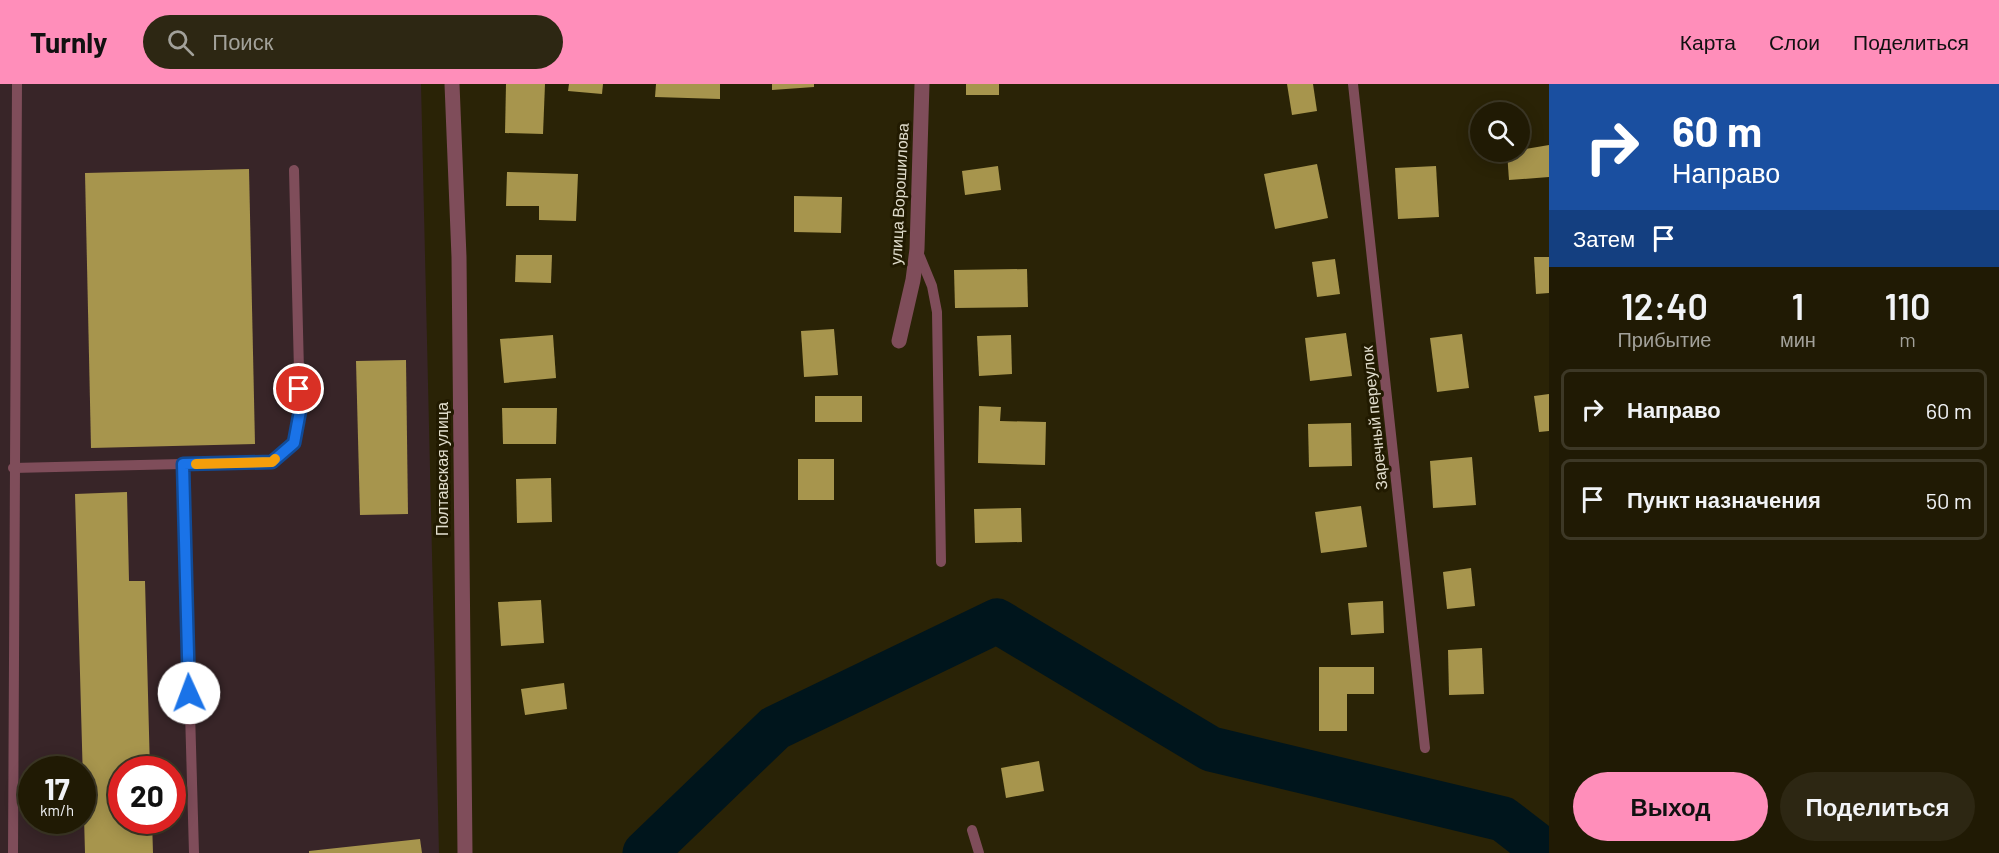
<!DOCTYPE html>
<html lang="ru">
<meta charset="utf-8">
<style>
body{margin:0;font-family:Barlow,sans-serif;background:#2d2713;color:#f1f3f6;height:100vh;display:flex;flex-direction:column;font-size:22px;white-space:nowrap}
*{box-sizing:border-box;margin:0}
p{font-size:20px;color:#a2a19a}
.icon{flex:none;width:33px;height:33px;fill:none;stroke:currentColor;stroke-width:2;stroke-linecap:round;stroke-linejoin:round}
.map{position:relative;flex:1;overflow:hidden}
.side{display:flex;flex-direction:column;background:#201a04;width:450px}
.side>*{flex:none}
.top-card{background:#1a4fa0;color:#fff;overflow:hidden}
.tools{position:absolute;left:1470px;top:18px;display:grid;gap:12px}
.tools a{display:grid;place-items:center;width:60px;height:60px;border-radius:50%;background:#201a04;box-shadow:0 3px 15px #0003,0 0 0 2px #3d3826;font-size:30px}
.speed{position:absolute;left:18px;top:672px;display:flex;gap:12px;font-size:30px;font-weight:700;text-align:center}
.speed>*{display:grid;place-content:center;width:78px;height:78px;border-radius:50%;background:#201a04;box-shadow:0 3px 15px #0003,0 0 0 2px #3d3826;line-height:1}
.speed small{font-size:15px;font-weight:400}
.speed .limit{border:9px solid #d22;background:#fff;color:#111}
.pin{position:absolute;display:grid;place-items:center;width:51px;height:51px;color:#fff;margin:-26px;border:3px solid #fff;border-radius:50%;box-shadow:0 2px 6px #0007}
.me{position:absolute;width:66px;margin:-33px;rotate:358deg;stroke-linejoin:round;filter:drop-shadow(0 0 4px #0008)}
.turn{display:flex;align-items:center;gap:21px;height:126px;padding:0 24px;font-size:27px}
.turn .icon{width:78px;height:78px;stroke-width:2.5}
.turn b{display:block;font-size:42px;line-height:51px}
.then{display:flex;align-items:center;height:57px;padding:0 24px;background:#0003;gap:12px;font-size:22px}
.eta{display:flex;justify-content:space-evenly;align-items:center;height:102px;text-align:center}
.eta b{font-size:36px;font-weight:600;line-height:42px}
.primary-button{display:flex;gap:12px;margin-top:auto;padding:12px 24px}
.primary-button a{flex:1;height:69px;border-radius:36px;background:#ff8eba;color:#111;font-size:24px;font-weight:600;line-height:69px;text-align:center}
.primary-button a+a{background:#2d2713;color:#f1f3f6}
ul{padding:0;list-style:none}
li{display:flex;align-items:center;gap:18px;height:81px;margin:0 12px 9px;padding:0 12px;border:3px solid #3d3826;border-radius:9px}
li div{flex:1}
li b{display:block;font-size:22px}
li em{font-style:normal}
header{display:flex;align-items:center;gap:36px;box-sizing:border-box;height:84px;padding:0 30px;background:#ff8eba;color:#111}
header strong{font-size:28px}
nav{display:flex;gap:33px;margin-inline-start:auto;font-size:21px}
.search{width:420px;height:54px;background:#2d2713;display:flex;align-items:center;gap:15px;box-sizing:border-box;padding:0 21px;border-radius:33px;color:#a2a19a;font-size:22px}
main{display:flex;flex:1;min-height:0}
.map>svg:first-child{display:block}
</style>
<header>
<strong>Turnly</strong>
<div class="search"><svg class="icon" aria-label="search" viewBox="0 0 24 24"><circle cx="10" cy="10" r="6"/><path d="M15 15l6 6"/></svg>Поиск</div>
<nav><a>Карта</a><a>Слои</a><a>Поделиться</a></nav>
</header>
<main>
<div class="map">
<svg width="1549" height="769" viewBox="0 0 1549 769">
<rect width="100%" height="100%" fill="#2a2306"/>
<path fill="#382528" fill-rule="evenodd" d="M0,0H421L439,769H0ZM32,686H82V736H32ZM122,686H172V736H122Z"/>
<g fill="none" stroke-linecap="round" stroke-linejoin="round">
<path stroke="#00151c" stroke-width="45" d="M645,769L775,644L997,537L1211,665L1503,735L1547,769"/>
</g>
<g fill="#a7954d">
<path d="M506,0H545L543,50L505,49Z"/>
<path d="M569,0H603L602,10L568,7Z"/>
<path d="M656,0H720V15L655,13Z"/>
<path d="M772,0H814V3L772,6Z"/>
<rect x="966" y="0" width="33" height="11"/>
<path d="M1287,0H1313L1317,27L1292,31Z"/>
<path d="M1549,61V93L1509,96L1507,68Z"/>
<path d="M1317,80L1328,134L1275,145L1264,90Z"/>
<path d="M998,82L1001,106L965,111L962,87Z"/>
<path d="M1436,82L1439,133L1398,135L1395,84Z"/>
<path d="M249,85L255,360L91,364L85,89Z"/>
<path d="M507,88L578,90L576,137L539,136V122H506Z"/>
<path d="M794,112L842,113L841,149L794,148Z"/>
<path d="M516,171H552L551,199L515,198Z"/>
<path d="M1534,173H1549V209L1536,210Z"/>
<path d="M1335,175L1340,210L1317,213L1312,178Z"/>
<path d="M1027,185L1028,223L955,224L954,186Z"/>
<path d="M834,245L838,291L804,293L801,247Z"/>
<path d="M1346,249L1352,292L1310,297L1305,254Z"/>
<path d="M1462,250L1469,304L1437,308L1430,254Z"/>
<path d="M553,251L556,294L504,299L500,255Z"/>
<path d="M1011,251L1012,290L979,292L977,252Z"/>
<path d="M406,276L408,430L360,431L356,277Z"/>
<path d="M1549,310V347L1539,348L1534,312Z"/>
<rect x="815" y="312" width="47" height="26"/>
<path d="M979,322L1001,323L1000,337L1046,338L1045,381L978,379Z"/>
<path d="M502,324H557L556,360H503Z"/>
<path d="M1351,339L1352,382L1309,383L1308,340Z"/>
<path d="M1472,373L1476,421L1433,424L1430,377Z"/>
<rect x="798" y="375" width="36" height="41"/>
<path d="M551,394L552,438L517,439L516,395Z"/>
<path d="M127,408L129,497H145L150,686H122V736H152L153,769H85L75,410Z"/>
<path d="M1361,422L1367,463L1321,469L1315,428Z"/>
<path d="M1021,424L1022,458L975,459L974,425Z"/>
<path d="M1471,484L1475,522L1447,525L1443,488Z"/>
<path d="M541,516L544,559L501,562L498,518Z"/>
<path d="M1383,517L1384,549L1351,551L1348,519Z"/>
<path d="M1482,564L1484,610L1449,611L1448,566Z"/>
<path d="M1319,583H1374V610H1347V647H1319Z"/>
<path d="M564,599L567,625L525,631L521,605Z"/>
<path d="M1039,677L1044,707L1006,714L1001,684Z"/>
<path d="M420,755L422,769H309V767Z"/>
</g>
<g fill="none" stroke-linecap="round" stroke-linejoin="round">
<g stroke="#7f4d5a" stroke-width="10">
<path d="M1353,0L1425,664"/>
<path d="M918,168L932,202L937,228L941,478"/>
<path d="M183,380L194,769"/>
<path d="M13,384L272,378L294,359L300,327L294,86"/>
<path d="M972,746L979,769"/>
<path d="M13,769L17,0"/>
</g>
<g stroke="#7f4d5a" stroke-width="15">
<path d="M452,0L459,173L465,769"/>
<path d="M899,257L913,196L917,165L922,0"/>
</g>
</g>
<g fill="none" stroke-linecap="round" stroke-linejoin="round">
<g stroke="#114b97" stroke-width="15">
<path id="route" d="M189,609L183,380L272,378L294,359L300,327L299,305"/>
</g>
<use href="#route" stroke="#1a73e8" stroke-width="10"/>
<path stroke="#f59e0b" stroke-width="10" d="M196,380L272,378L275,375"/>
</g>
<g text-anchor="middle" stroke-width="6" stroke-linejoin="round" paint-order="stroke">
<g font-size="16" fill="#e0dccb" stroke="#211a00">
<text transform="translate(899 110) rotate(-87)" y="6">улица Ворошилова</text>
<text transform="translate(1374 334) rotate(-96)" y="6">Заречный переулок</text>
<text transform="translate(442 385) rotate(-90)" y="6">Полтавская улица</text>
</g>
</g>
</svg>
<div class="tools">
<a><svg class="icon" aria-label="search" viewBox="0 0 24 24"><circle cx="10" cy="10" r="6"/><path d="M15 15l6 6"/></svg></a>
</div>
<div class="speed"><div>17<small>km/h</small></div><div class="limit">20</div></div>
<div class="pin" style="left:299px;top:305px;background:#d93025"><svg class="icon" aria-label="arrive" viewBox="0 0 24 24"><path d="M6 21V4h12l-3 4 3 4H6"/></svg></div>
<svg class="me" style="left:189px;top:609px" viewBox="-20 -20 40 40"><circle r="19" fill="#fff"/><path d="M0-13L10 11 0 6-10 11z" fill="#1a73e8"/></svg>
</div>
<section class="side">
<div class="top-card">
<div class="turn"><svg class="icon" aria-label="right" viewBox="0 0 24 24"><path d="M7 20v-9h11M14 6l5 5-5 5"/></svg><div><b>60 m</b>Направо</div></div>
<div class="then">Затем<svg class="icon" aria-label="arrive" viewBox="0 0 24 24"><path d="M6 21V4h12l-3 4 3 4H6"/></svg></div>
</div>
<div class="eta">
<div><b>12:40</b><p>Прибытие</p></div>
<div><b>1</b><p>мин</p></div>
<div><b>110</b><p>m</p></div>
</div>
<ul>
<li><svg class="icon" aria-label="right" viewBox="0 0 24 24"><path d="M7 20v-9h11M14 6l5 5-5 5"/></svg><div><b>Направо</b></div><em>60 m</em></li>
<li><svg class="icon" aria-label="arrive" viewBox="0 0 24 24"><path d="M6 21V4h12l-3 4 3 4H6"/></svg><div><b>Пункт назначения</b></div><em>50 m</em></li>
</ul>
<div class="primary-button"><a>Выход</a><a>Поделиться</a></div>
</section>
</main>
